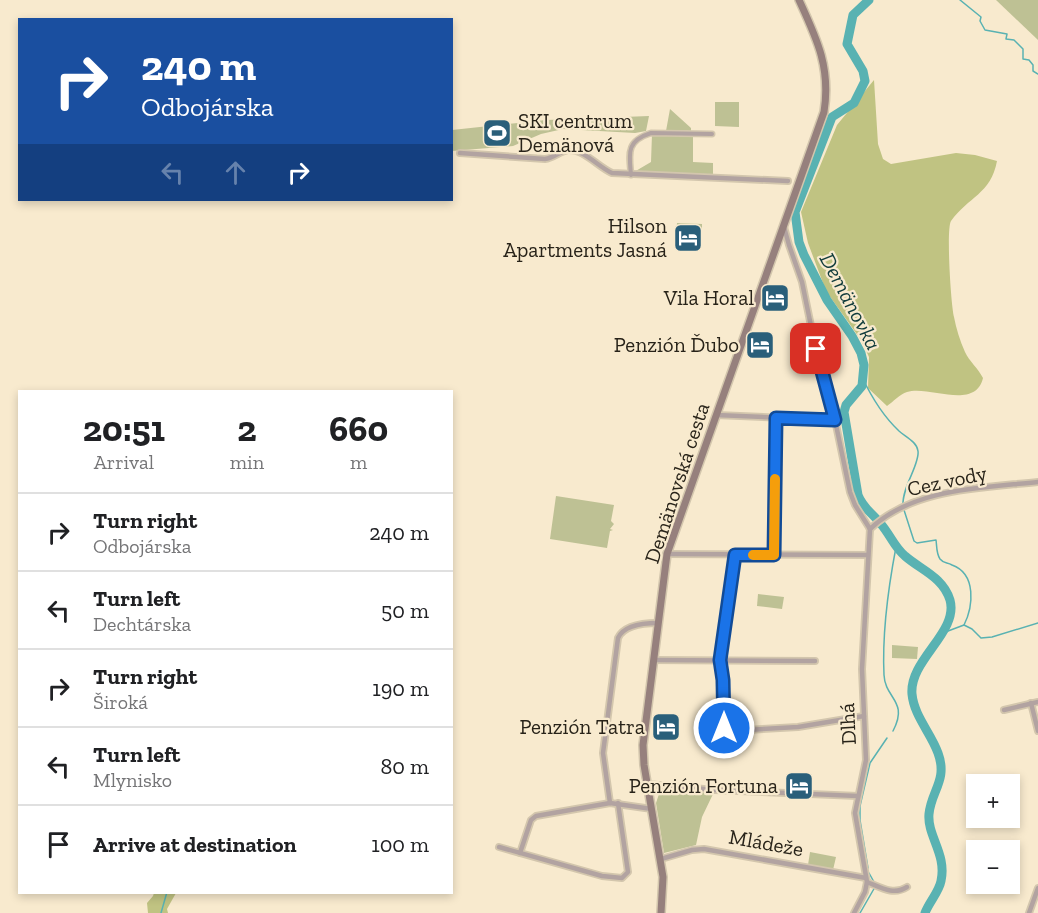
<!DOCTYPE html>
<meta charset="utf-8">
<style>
body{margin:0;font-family:"Zilla Slab",serif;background:#f6f6f6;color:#202124;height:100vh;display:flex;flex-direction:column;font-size:22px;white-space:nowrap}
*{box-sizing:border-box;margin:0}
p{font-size:20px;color:#757577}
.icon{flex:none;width:33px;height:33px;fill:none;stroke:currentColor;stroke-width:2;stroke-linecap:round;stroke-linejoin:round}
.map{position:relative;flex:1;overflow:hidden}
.side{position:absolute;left:18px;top:390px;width:435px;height:504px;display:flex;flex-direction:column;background:#fff;border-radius:0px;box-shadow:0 3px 9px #0003}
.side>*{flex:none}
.hud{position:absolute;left:18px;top:18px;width:435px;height:183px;border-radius:0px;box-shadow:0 3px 9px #0003;background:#1a4fa0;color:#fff;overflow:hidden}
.fabs{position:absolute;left:966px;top:774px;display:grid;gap:12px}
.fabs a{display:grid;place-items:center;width:54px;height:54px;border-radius:0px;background:#fff;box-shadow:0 3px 9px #0003;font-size:30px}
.pin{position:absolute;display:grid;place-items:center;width:51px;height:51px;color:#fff;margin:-26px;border-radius:12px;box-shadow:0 3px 9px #0006}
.me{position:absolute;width:66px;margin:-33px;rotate:0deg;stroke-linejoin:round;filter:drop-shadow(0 0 4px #0008)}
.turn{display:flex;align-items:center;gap:21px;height:126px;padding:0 24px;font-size:27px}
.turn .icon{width:78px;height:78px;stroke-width:2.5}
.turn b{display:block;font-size:42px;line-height:51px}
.lanes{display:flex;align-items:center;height:57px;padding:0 24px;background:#0003;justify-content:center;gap:30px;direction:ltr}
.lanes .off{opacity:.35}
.eta{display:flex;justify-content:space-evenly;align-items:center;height:102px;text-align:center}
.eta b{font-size:36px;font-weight:800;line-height:42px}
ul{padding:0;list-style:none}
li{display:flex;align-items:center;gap:18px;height:78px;padding:0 24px;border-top:2px solid #e0e0e0}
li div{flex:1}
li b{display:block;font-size:22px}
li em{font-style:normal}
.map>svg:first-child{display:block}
</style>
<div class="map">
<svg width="1038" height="913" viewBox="0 0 1038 913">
<rect width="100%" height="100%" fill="#f8eace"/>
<g fill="#bec194">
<path d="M996,0H1038V40Z"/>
<path d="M715,102H739V127L715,126Z"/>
<path d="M670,109L691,128V131L676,130V132L666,131Z"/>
<path d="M649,116L646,131L635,133L563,129L541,134L513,146L452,151V130L546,120Z"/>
<path d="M652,134L693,137V162L713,163V175L634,172L651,162Z"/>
<path d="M677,223L702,224V245L679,244L676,239Z"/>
<path d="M556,496L614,505L611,521L614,524L610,529L613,530L610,531L607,548L550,539Z"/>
<path d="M758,594L784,597L782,609L757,606Z"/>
<path d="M892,645L918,647L917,659L892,658Z"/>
<path d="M661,788L713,794L702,817L696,845L664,853L656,803Z"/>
<path d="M810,852L836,857L833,870L808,865Z"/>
</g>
<g fill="#c0c382">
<path d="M874,80L878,144L883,159L891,164L956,153L975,155L997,161C991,194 968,197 951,221C946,229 951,305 954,317C956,328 960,341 965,352C969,361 978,368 983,378C975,411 929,385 907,392C900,394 893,402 887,406L868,388L869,357L861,340L826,291L808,243L801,212L837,125Z"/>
<path d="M154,893H176L167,909L168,913H148L147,903L153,896Z"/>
</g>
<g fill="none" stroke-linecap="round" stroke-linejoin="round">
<g stroke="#59b2b2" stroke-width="1.5">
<path d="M960,0L981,17L980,21L985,30L1007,34L1006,39L1014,40L1023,49V59L1029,60L1033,65V71L1038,74"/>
<path d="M862,377C871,396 883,416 899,431C906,437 917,442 918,451C920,464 902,487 903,505"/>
<path d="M904,510L914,541L917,543L936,540C937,546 936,553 940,559C944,564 947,562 952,565C977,574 973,607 964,625"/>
<path d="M940,634L964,625L972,629L981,638L992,637L1038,623"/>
<path d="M893,731C909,701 885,699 884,675C882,633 888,589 896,547"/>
<path d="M868,868L860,820V806L870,763L887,738"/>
<path d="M869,873L874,882"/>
<path d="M161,913L167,892"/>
<path d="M860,913L875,887"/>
</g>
<path stroke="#59b2b2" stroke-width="9" d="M869,0L853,15L847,44L863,71L865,81L854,103L832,117L795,212L799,242L804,255L827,300L852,336L861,353L864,365L862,386L846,405L844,412L858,495C863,508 872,513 880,523C890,534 894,547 905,556C921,570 943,577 950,600C959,632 909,660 912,694C914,716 931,733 938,753C948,780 931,791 929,814C927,836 947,854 941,881C939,892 929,902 925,913"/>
<g stroke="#d3c6ad" stroke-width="7">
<path id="pedestrian" d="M631,175C629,153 626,141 651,133L712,134"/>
</g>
<g stroke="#d3c6ad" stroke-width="8">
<g id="minor">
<path d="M460,153L545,159C554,158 560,151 568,150C584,149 598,167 612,173L788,181"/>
<path d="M784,227L789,245L802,282L819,365L835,420L850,492L855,505L870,529"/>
<path d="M716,415L835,420"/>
<path d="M870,529C913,488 982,488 1038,482"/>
<path d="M667,554L868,555"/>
<path d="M735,555L720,660L723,680L724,728L730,731L798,727L864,716"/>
<path d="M774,555L775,418"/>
<path d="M653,660L815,661"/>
<path d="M1031,703L1038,731"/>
<path d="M1004,710L1038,702"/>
<path d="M647,784L715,790L858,796"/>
<path d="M610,803L603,753L618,638C624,625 645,623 658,623"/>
<path d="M499,847L602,876L622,878L628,872L618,803"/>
<path d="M520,853L531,820L536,816L610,803L652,809"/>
<path d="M661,859L692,850L704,849L866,878"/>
<path d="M867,882C880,887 893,896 907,887"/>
<path d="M854,913L865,892L867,882L855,813L866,760L862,669L870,529"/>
<path d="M1029,913L1038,888"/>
</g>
</g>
<g stroke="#d3c6ad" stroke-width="10">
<path id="secondary" d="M661,913L663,877L644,765L643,745L667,554L824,112C831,68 817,39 799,0"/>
</g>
<use href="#pedestrian" stroke="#b2a3a1" stroke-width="4"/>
<use href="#minor" stroke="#b2a3a1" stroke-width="4.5"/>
<use href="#secondary" stroke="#96807d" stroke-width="7"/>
</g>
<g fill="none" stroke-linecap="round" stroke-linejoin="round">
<g stroke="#114b97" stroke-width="15">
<path id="route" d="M724,728L723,680L720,660L735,555H774L776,418L835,420L816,349"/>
</g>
<use href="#route" stroke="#1a73e8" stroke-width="10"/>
<path stroke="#f59e0b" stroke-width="10" d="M753,555H774L775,479"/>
</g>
<defs>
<g id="stadium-square" transform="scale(1.5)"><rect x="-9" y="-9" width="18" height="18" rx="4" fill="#2a5f7a" stroke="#f8eace"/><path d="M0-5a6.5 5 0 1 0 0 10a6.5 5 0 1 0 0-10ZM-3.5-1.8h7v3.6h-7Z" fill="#fff"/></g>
<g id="hotel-square" transform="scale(1.5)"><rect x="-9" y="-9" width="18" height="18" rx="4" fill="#2a5f7a" stroke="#f8eace"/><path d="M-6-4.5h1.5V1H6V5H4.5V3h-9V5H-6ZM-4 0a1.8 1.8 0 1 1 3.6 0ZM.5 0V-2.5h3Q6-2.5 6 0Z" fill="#fff"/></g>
</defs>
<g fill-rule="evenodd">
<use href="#stadium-square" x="497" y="133"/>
<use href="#hotel-square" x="688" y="238"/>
<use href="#hotel-square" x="775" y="298"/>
<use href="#hotel-square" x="760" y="345"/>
<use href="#hotel-square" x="666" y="727"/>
<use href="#hotel-square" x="799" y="786"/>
</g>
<g text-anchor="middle" stroke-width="4.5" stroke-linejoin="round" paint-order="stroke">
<g font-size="21" fill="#282319" stroke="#f8eace" text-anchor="end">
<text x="518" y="128" text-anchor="start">SKI centrum<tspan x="518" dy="24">Demänová</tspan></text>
<text x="667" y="233">Hilson<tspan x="667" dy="24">Apartments Jasná</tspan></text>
<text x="754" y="305">Vila Horal</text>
<text x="739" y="352">Penzión Ďubo</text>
<text x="645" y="734">Penzión Tatra</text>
<text x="778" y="793">Penzión Fortuna</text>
</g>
<g font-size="21" fill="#282319" stroke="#f8eace">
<text transform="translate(947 481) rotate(-12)" y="7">Cez vody</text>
<text transform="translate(677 483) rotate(-72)" y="7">Demänovská cesta</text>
<text transform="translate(848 724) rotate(-93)" y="7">Dlhá</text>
<text transform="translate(766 843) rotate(10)" y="7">Mládeže</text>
</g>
<g font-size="22" font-style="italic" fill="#113c3c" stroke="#f8eace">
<text transform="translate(851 301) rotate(62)" y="8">Demänovka</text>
</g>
</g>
</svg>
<div class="fabs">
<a>+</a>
<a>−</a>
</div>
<div class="pin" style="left:816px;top:349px;background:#d93025"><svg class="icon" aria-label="arrive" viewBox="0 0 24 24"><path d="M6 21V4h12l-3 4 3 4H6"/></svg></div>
<svg class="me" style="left:724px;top:728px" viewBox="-20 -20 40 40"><circle r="17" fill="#1a73e8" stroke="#fff" stroke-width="3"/><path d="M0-11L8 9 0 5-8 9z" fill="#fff"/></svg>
<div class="hud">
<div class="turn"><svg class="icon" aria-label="right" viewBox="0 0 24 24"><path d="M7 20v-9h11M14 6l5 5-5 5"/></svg><div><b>240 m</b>Odbojárska</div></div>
<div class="lanes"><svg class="icon off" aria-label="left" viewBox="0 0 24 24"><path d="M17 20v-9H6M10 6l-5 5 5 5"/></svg><svg class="icon off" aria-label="ahead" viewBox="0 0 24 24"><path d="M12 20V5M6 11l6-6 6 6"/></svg><svg class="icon" aria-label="right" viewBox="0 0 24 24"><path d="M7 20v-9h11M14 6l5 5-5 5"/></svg></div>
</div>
<section class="side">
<div class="eta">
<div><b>20:51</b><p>Arrival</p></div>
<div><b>2</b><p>min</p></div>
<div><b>660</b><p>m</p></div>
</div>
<ul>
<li><svg class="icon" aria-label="right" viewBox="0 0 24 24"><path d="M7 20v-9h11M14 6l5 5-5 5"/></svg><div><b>Turn right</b><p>Odbojárska</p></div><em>240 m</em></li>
<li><svg class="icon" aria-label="left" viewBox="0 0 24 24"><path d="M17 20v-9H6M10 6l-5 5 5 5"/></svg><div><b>Turn left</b><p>Dechtárska</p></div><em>50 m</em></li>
<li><svg class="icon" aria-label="right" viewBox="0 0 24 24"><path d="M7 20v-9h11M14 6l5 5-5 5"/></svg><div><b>Turn right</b><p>Široká</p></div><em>190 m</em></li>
<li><svg class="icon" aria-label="left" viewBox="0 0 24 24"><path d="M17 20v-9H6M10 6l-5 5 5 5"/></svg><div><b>Turn left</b><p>Mlynisko</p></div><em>80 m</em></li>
<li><svg class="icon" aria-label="arrive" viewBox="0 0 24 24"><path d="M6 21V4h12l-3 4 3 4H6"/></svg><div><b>Arrive at destination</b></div><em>100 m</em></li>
</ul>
</section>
</div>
